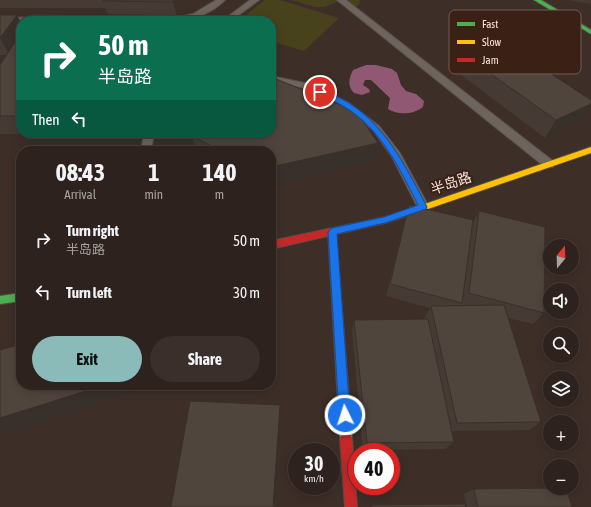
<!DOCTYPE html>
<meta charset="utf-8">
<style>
body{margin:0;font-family:"Asap Condensed","Noto Sans SC",sans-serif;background:#3a2f2b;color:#f1f3f6;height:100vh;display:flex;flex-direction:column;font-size:15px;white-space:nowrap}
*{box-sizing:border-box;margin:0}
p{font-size:13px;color:#a7a4a4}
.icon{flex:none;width:22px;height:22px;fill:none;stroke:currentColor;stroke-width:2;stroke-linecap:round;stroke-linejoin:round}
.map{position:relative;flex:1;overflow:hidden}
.drawer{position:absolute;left:16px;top:146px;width:260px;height:244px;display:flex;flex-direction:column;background:#2e221e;border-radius:16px;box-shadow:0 2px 10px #0003,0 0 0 1px #493f3c}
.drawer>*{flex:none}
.banner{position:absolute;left:16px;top:16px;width:260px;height:122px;border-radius:16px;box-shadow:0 2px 10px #0003,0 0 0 1px #493f3c;background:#0b6e4f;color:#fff;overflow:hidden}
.needle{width:26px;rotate:19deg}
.tools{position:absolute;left:543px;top:239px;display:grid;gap:8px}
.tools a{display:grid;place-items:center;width:36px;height:36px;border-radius:50%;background:#2e221e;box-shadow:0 2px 10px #0003,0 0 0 1px #493f3c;font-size:20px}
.speed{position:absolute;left:288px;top:443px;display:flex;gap:8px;font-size:20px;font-weight:700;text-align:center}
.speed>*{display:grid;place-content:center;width:52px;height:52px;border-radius:50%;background:#2e221e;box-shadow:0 2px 10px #0003,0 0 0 1px #493f3c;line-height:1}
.speed small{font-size:10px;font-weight:400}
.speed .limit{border:6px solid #d22;background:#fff;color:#111}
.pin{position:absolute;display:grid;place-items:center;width:34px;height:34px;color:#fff;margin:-17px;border:2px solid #fff;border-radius:50%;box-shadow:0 1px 4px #0007}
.me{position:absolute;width:44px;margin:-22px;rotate:356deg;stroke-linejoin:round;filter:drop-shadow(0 0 3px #0008)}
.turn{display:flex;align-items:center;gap:14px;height:84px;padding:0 16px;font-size:18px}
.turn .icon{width:52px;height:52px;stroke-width:2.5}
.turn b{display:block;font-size:28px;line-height:34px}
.then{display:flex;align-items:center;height:38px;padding:0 16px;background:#0003;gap:8px;font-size:15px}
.eta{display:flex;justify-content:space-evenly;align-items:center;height:68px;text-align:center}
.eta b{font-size:24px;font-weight:700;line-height:28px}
.action{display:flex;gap:8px;margin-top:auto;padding:8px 16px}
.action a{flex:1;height:46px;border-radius:24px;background:#8bbbb9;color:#111;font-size:16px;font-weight:700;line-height:46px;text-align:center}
.action a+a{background:#3a2f2b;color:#f1f3f6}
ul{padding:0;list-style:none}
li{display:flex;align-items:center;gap:12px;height:52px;padding:0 16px}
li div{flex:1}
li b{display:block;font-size:15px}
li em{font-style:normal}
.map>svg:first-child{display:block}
</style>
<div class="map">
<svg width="591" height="507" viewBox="0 0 591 507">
<rect width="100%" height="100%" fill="#3d2e28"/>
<g fill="#48421c">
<path d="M265,0H280L339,18L304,51L271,41V21H238Z"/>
<path d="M291,0H360L359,4L355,8L348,9L338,2L324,7H315Z"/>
</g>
<path fill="#915873" d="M366,65H376L392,69L397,73L401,85L406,91L416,94L424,101L423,107C414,114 399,116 388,109L390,98L371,80H365L363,85L369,89L370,92L362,95L354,93C347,86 349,78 353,70Z"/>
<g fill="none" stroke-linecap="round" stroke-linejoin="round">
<g stroke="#594c46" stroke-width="2">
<g id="lane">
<path d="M216,0H225C209,16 188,21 167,21L168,19L193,14Z"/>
<path d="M250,0H259L231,21H222Z"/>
<path d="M337,0H346L553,161L554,164L553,167H545Z"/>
<path d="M0,17L45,18L49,20L0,21Z"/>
<path d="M271,76L310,84L349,103L379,126L400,153L429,207L427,210L423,211L419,210L392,157L373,130L343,107L304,88L271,82Z"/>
<path d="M144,133H154L151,151H141Z"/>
</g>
</g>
<g stroke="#594c46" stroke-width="2">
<g id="fast">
<path d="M534,0H541L591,30V34Z"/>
<path d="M332,229L336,232L352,438L350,442L346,444L342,442L340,438L328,232Z"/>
<path d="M21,293V301L0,304V296Z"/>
</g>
</g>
<g stroke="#594c46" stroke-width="2">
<path id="slow" d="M591,147V153L422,211H416L415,209L416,207Z"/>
</g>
<g stroke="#594c46" stroke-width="2">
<g id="jam">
<path d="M419,206L422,207L423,209L422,211L385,223L271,249V241L385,217Z"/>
<path d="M346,432L350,434L352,438L357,507H345L340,438L342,434Z"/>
</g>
</g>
<use href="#lane" fill="#6e645e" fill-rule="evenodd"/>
<use href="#fast" fill="#4caf50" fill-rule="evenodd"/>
<use href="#slow" fill="#ffc107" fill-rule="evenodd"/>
<use href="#jam" fill="#c62828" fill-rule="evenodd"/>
</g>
<g fill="#453b34">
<path d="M0,0H181L177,16H147L148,21H29L108,15L105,8H0Z"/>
<path d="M568,0H591V4Z"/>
<path d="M0,15H17L21,23V133H35V134H0V65L6,55H0Z"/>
<path d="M559,42L524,56L583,120L545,138L452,68L457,50Z"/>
<path d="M192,136L374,161L271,185V151H196Z"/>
<path d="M409,205L472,225L479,211L544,313L533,324L508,318L541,422L529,430L451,431L454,442L445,449L363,450L352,331L354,320L426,319L425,317L430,308L386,296L405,219Z"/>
<path d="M474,489L572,507H467L464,494Z"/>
</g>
<g fill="#38302b">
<path d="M174,0H181L177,16L173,2Z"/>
<path d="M17,15L21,23V39L10,56L0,38Z"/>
<path d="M146,15L148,21H144Z"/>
<path d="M568,25L559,42L502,65L510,47Z"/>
<path d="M591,104V108L583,120L545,138L556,120Z"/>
<path d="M378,143L374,161L271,185V167Z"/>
<path d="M0,170L3,175L0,181Z"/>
<path d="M105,385H151L0,434V418Z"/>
<path d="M280,405L281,415L275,507H273Z"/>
</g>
<g fill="#50453d" stroke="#38302b">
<path d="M104,0H174L173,2L103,1Z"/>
<path d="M33,14L146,15L144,21H29Z"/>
<path d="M0,15H17L0,38Z"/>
<path d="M552,15L568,25L510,47L591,100V104L556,120L457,50Z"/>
<path d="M21,33V116H0V65Z"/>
<path d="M271,77L356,111L378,143L271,167V151H222L192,136L193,133H271Z"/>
<path d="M409,205L473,220L462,303L390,284Z"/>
<path d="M479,211L545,227L544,313L469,293Z"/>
<path d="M504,305L541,422L457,423L431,306Z"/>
<path d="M428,319L454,442L367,443L354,320Z"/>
<path d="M21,344V385H105L0,418V350Z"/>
<path d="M190,401L280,405L273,507H171Z"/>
<path d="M566,488L572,507H478L474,489Z"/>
<path d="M465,504L466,507H372V505Z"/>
</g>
<path fill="#1a73e8" stroke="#114b97" d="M320,90C377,107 402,159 427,207L426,209L385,223L337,234L350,415L349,419L345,421L341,419L339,415L328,232L332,228L384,217L418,205C399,168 381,128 343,106C335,101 326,98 318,94V91Z"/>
<g text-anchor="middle" stroke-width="4" stroke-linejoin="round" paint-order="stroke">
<g font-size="14" fill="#f7e4dc" stroke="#3b2115">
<text transform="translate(451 183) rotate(-19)" y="5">半岛路</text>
</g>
</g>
<rect x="449" y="10" width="132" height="64" rx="6" fill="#3b2115" stroke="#735c51" stroke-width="1"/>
<rect x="457" y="22" width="18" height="4" fill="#4caf50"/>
<rect x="457" y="40" width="18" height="4" fill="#ffc107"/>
<rect x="457" y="58" width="18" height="4" fill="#c62828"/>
<g font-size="11" fill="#f7e4dc">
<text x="482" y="28">Fast</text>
<text x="482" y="46">Slow</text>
<text x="482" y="64">Jam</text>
</g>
</svg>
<div class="tools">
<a><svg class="needle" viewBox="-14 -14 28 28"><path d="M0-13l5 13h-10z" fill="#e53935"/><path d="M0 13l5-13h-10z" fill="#a7a4a4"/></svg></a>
<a><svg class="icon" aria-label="sound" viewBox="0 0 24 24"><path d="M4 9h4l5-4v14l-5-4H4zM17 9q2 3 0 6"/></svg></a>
<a><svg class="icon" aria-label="search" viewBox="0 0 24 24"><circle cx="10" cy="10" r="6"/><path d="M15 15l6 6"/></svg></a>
<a><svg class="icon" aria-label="layers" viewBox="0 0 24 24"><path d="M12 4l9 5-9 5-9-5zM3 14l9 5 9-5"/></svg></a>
<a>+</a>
<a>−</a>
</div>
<div class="speed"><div>30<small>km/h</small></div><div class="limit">40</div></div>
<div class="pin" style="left:320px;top:92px;background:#d93025"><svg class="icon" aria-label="arrive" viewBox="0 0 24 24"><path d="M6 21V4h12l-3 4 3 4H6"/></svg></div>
<svg class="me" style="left:345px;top:415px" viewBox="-20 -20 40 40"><circle r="17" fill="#1a73e8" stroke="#fff" stroke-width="3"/><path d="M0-11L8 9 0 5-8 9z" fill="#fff"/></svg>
<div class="banner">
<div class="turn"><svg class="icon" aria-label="right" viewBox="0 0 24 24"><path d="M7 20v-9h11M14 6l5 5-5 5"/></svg><div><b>50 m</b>半岛路</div></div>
<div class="then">Then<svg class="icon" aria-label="left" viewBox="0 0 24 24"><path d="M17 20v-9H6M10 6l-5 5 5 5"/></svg></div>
</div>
<section class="drawer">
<div class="eta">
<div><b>08:43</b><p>Arrival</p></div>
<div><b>1</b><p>min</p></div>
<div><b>140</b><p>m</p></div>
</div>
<ul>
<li><svg class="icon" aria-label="right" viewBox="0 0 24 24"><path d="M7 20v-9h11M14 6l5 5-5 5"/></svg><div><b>Turn right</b><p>半岛路</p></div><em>50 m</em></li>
<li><svg class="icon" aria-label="left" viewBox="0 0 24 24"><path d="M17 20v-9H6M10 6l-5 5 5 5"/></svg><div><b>Turn left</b></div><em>30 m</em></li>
</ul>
<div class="action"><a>Exit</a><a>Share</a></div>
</section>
</div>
